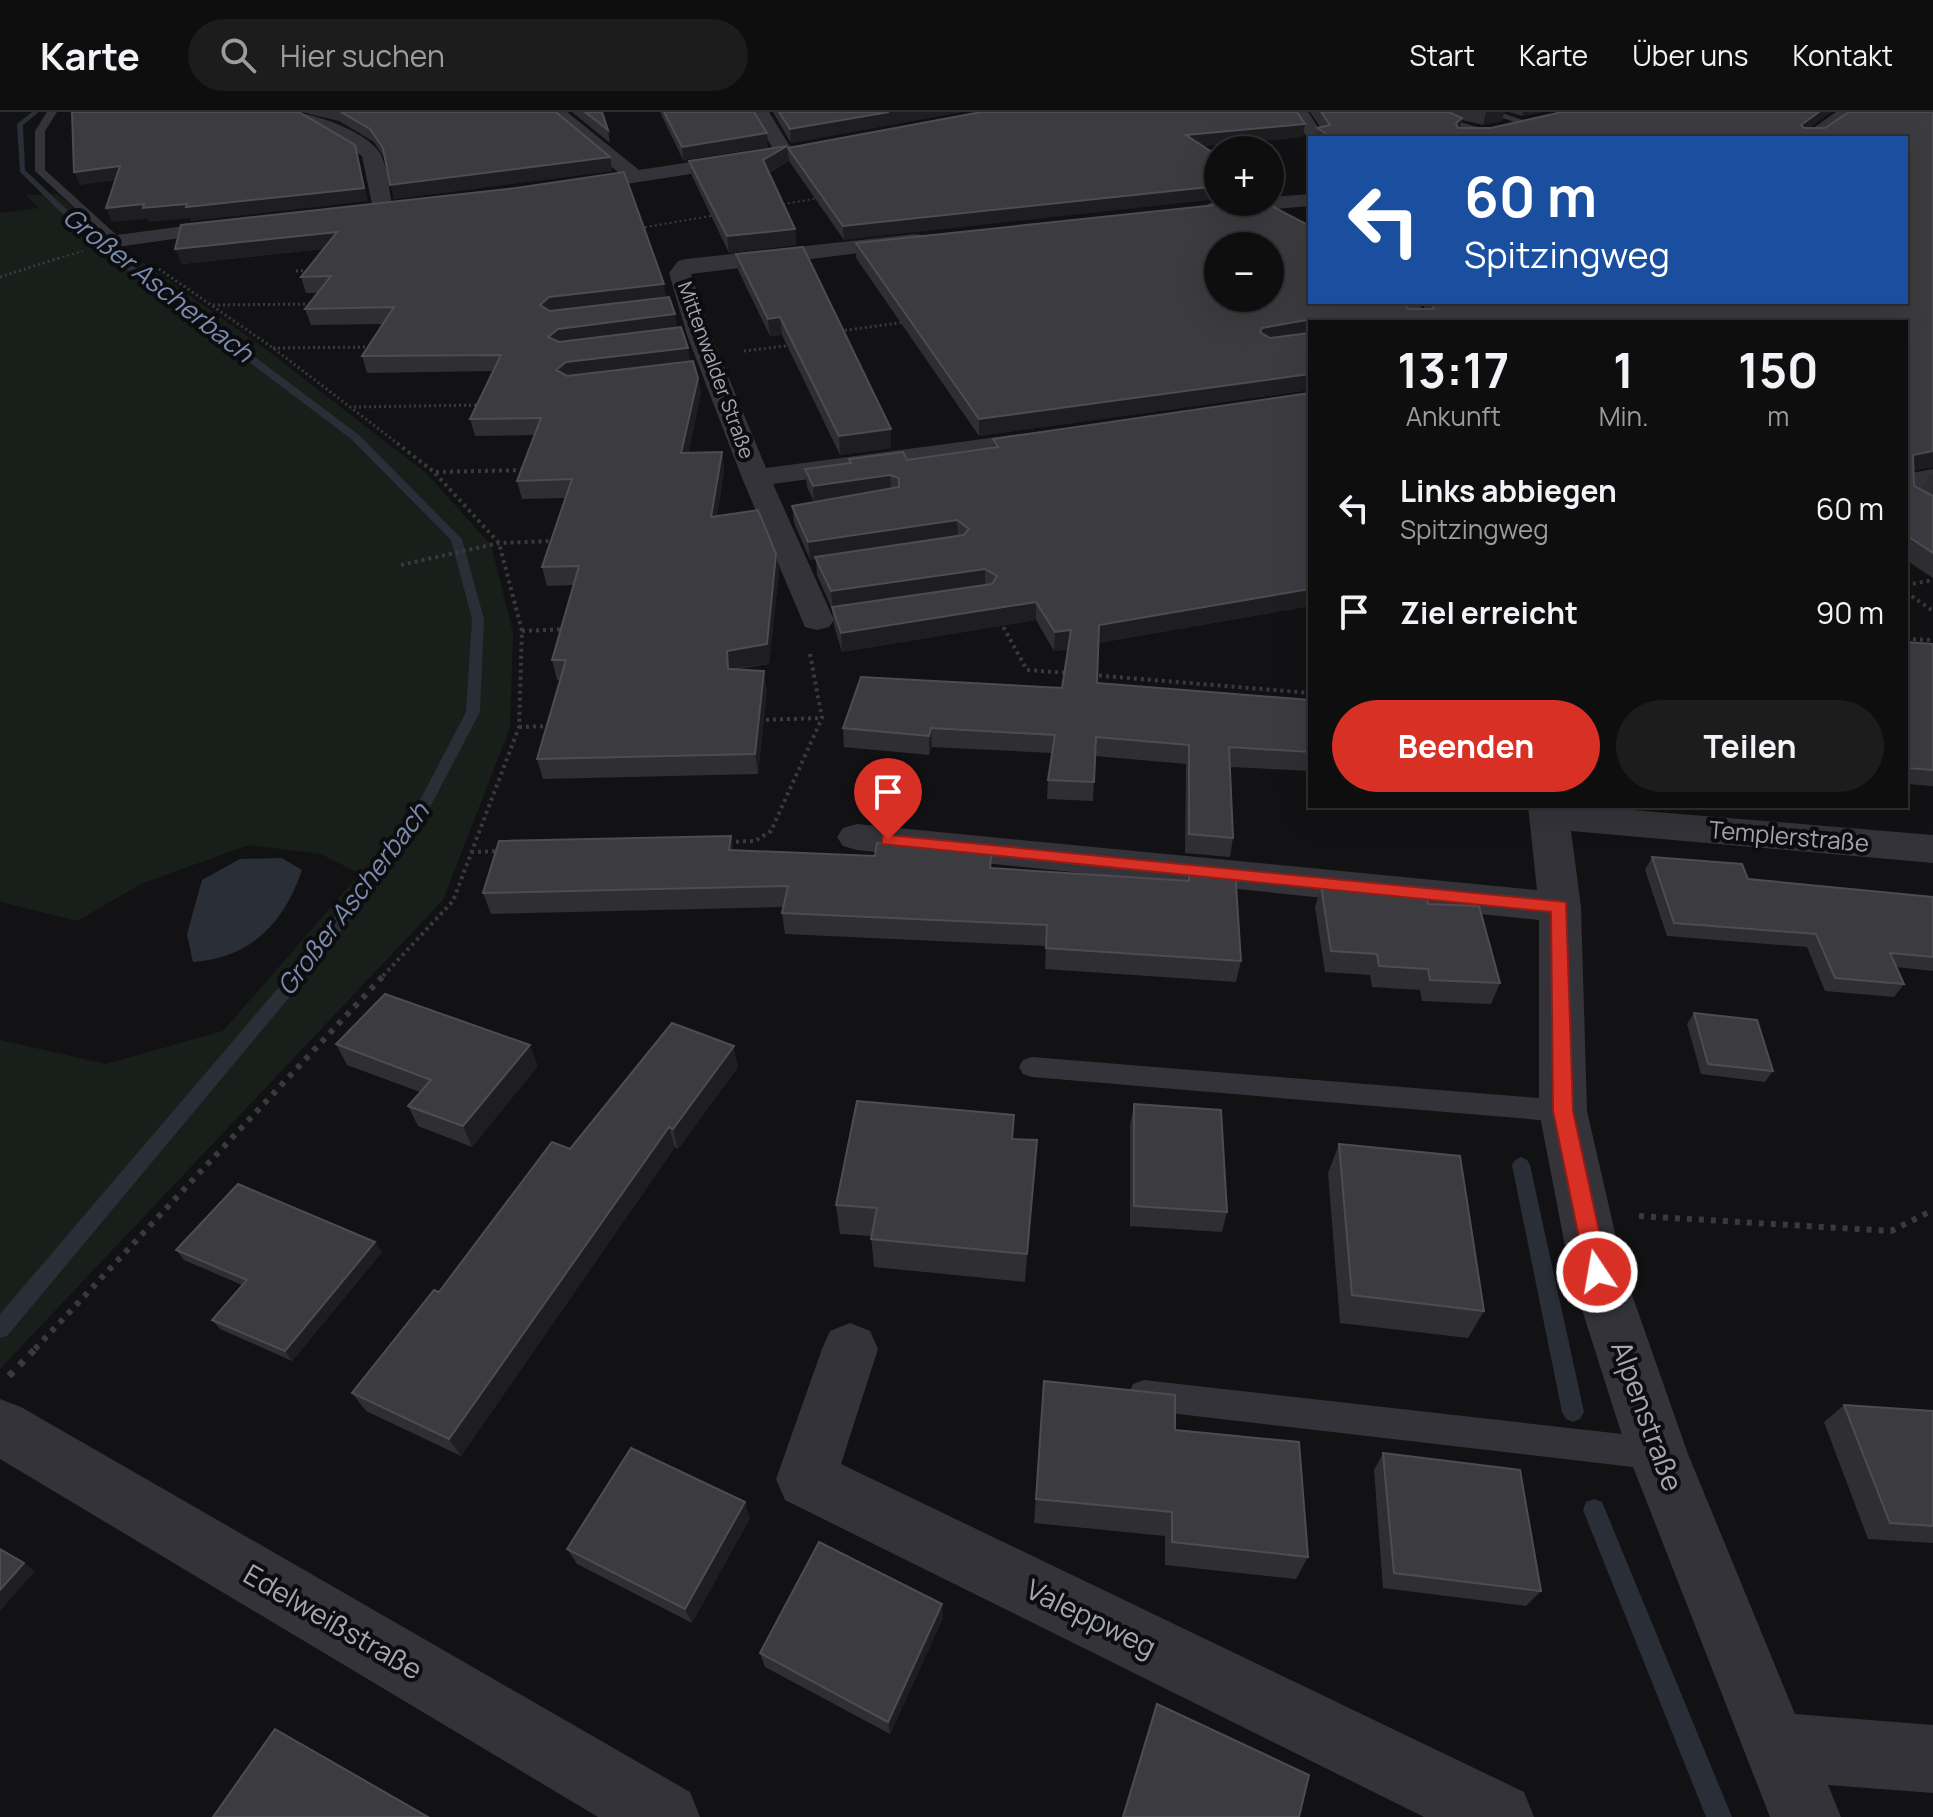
<!DOCTYPE html>
<html lang="de">
<meta charset="utf-8">
<style>
body{margin:0;font-family:Manrope,sans-serif;background:#1c1c1d;color:#f1f3f6;height:100vh;display:flex;flex-direction:column;font-size:30px;white-space:nowrap}
*{box-sizing:border-box;margin:0}
p{font-size:26px;color:#9b9c9e}
.icon{flex:none;width:44px;height:44px;fill:none;stroke:currentColor;stroke-width:2;stroke-linecap:round;stroke-linejoin:round}
.map{position:relative;flex:1;overflow:hidden}
.drawer{position:absolute;left:1308px;top:208px;width:600px;height:488px;display:flex;flex-direction:column;background:#0e0e0f;border-radius:0px;box-shadow:0 8px 32px #0002,0 0 0 2px #2e2e2f}
.drawer>*{flex:none}
.top-card{position:absolute;left:1308px;top:24px;width:600px;height:168px;border-radius:0px;box-shadow:0 8px 32px #0002,0 0 0 2px #2e2e2f;background:#1a4fa0;color:#fff;overflow:hidden}
.controls{position:absolute;left:1204px;top:24px;display:grid;gap:16px}
.controls a{display:grid;place-items:center;width:80px;height:80px;border-radius:50%;background:#0e0e0f;box-shadow:0 8px 32px #0002,0 0 0 2px #2e2e2f;font-size:40px}
.pin{position:absolute;display:grid;place-items:center;width:68px;height:68px;color:#fff;margin:-82px -34px;border-radius:50% 50% 50% 0;rotate:-45deg;box-shadow:0 0 8px #0007}
.pin .icon{rotate:45deg}
.me{position:absolute;width:88px;margin:-44px;rotate:348deg;stroke-linejoin:round;filter:drop-shadow(0 0 6px #0008)}
.turn{display:flex;align-items:center;gap:28px;height:168px;padding:0 24px;font-size:36px}
.turn .icon{width:104px;height:104px;stroke-width:2.5}
.turn b{display:block;font-size:56px;line-height:68px}
.eta{display:flex;justify-content:space-evenly;align-items:center;height:136px;text-align:center}
.eta b{font-size:48px;font-weight:700;line-height:56px}
.cta{display:flex;gap:16px;margin-top:auto;padding:16px 24px}
.cta a{flex:1;height:92px;border-radius:48px;background:#d93025;color:#fff;font-size:32px;font-weight:700;line-height:92px;text-align:center}
.cta a+a{background:#1c1c1d;color:#f1f3f6}
ul{padding:0;list-style:none}
li{display:flex;align-items:center;gap:24px;height:104px;padding:0 24px}
li div{flex:1}
li b{display:block;font-size:30px}
li em{font-style:normal}
header{display:flex;align-items:center;gap:48px;box-sizing:border-box;height:112px;padding:0 40px;background:#0e0e0f;border-bottom:2px solid #2e2e2f}
header strong{font-size:38px}
nav{display:flex;gap:44px;margin-inline-start:auto;font-size:28px}
.search{width:560px;height:72px;background:#1c1c1d;display:flex;align-items:center;gap:20px;box-sizing:border-box;padding:0 28px;border-radius:44px;color:#9b9c9e;font-size:30px}
.map>svg:first-child{display:block}
</style>
<header>
<strong>Karte</strong>
<div class="search"><svg class="icon" aria-label="search" viewBox="0 0 24 24"><circle cx="10" cy="10" r="6"/><path d="M15 15l6 6"/></svg>Hier suchen</div>
<nav><a>Start</a><a>Karte</a><a>Über uns</a><a>Kontakt</a></nav>
</header>
<div class="map">
<svg width="1933" height="1705" viewBox="0 0 1933 1705">
<rect width="100%" height="100%" fill="#121214"/>
<path fill="#181e1a" d="M57,82L117,132L267,238L427,362L491,433L513,520L510,616L443,788L0,1257V928L106,952L223,919L360,762L321,742L249,733L143,771L77,809L0,790V101L38,96L26,83Z"/>
<path fill="#292e37" d="M282,746L302,758C284,811 251,846 193,850L187,822L202,768L240,747Z"/>
<g fill="none" stroke-linecap="round" stroke-linejoin="round">
<g fill="#292e37" fill-rule="evenodd">
<path d="M32,0H39L23,13L25,58L100,129L359,323L462,427L484,507L480,600L418,718L297,876L7,1224L0,1226V1202L285,868L407,713L466,600L472,507L451,428L351,327L94,133L20,60L17,12Z"/>
<path d="M1521,1045L1527,1048L1530,1053L1584,1300L1580,1307L1573,1310L1566,1307L1562,1300L1512,1053L1515,1048Z"/>
<path d="M1594,1387L1602,1390L1732,1705H1706L1583,1398L1586,1390Z"/>
</g>
<g stroke="#393a40" stroke-width="2" stroke-dasharray="2 3" stroke-linecap="butt">
<path d="M778,93L819,86"/>
<path d="M640,116L717,103"/>
<path d="M53,148L83,139"/>
</g>
<g stroke="#393a40" stroke-width="3" stroke-dasharray="2 3" stroke-linecap="butt">
<path d="M159,157L273,236L401,334"/>
<path d="M296,159L310,158"/>
<path d="M0,165L59,146"/>
<path d="M213,193L315,192"/>
<path d="M840,219L906,210"/>
<path d="M273,236L371,235"/>
<path d="M744,239L794,233"/>
<path d="M354,295L480,293"/>
</g>
<g stroke="#393a40" stroke-width="4" stroke-dasharray="3 4" stroke-linecap="butt">
<path d="M436,360L526,358"/>
<path d="M401,453L499,431L554,429"/>
<path d="M1906,473L1933,468"/>
<path d="M1906,480L1933,499"/>
<path d="M1000,509L1027,558L1070,561"/>
<path d="M522,519L568,517"/>
<path d="M1906,527L1933,528"/>
<path d="M1092,563L1310,581"/>
<path d="M759,608L822,606"/>
<path d="M519,615L553,614"/>
<path d="M729,730L755,729L771,719L822,606L810,542"/>
<path d="M471,740L503,739"/>
<path d="M383,864L453,789L519,615L522,519L499,431L434,360L398,332"/>
</g>
<g stroke="#393a40" stroke-width="6" stroke-dasharray="5 7" stroke-linecap="butt">
<path d="M1639,1104L1891,1119L1933,1098"/>
<path d="M35,1237L385,862"/>
</g>
<path stroke="#393a40" stroke-width="7" stroke-dasharray="6 9" stroke-linecap="butt" d="M9,1264L37,1235"/>
<g fill="#333339" fill-rule="evenodd">
<path d="M47,0H57L45,19V58L121,127V131H113L35,59V19Z"/>
<path d="M1485,0H1500L1534,12L1529,15Z"/>
<path d="M1453,8L1492,19L1493,21L1488,24L1450,13Z"/>
<path d="M1032,945L1563,988L1572,991L1576,999L1572,1007L1563,1010L1032,965L1023,962L1019,955L1023,948Z"/>
<path d="M1144,1268L1658,1326L1669,1331L1674,1342L1669,1353L1658,1358L1144,1298L1133,1294L1128,1283L1133,1272Z"/>
</g>
<g fill="#333339" fill-rule="evenodd">
<path d="M288,0C312,0 366,19 380,41C388,55 389,80 393,97L390,101H376L373,97L362,44Z"/>
<path d="M547,0H567L639,58L749,41L759,47L749,53L568,81L558,75L561,71L619,61Z"/>
<path d="M751,0H769L794,41L792,45H778Z"/>
<path d="M1290,0H1308L1325,26H1310V30Z"/>
<path d="M1836,0H1857L1820,26H1799Z"/>
<path d="M1310,82V94L1210,103L1200,97L1210,91L1270,90V85Z"/>
<path d="M237,107L244,109L248,113L244,117L117,135L106,129L117,123Z"/>
<path d="M915,122L923,123L926,128L923,133L691,162L711,223L766,356L1050,318L1060,320L1064,326L1060,332L1050,334L773,372L834,508L829,515L817,518L805,515L742,366L687,223L669,161L678,149L686,147Z"/>
<path d="M1395,190H1419L1428,210H1404Z"/>
<path d="M1933,357V375L1906,380V362Z"/>
<path d="M1528,694H1584L1933,723V751L1571,719L1581,795L1587,999L1624,1160L1688,1342L1795,1602L1933,1613V1681L1828,1673L1841,1705H1770L1628,1342L1570,1160L1539,999V808L857,738L843,734L837,725L843,716L857,712L1537,778Z"/>
<path d="M850,1211L870,1219L878,1237L841,1352L1524,1680L1534,1705H1424L785,1388L776,1367L822,1237L830,1219Z"/>
<path d="M0,1287L21,1295L690,1680L700,1705H598L0,1347Z"/>
</g>
</g>
<g fill="#2f2e32">
<path d="M301,0H556L610,45L612,59L394,87L385,47L374,30L339,9Z"/>
<path d="M572,0H602L608,18L610,31Z"/>
<path d="M660,0H754L768,35L683,48Z"/>
<path d="M773,0H961L791,31Z"/>
<path d="M1310,0H1504L1502,9L1483,13L1462,8L1460,16H1491L1562,0H1831L1809,16H1825L1933,0V355L1914,358V374L1921,377L1929,363L1933,362V466L1906,448V210H1310V278L979,324L856,146V131L1408,197H1425L1422,190H1906V26H1315L1317,16L1320,15Z"/>
<path d="M1509,0H1541L1522,4Z"/>
<path d="M1303,25L1203,34L844,128L789,49L788,36Z"/>
<path d="M787,34L789,49L769,61L795,117L796,133L729,141L692,64L689,49Z"/>
<path d="M181,113L666,186L677,216L688,236L690,249L698,266L701,282L688,341L722,340L724,358L717,404L776,442L779,460L769,552L732,558L767,578L758,662L543,667L537,647L560,568H557L552,548L574,473L547,474L542,455L566,386L522,387L517,369L534,323L475,324L470,307L493,259L367,261L362,244L383,212L311,213L305,197L318,181H306L301,165L323,137L182,152L175,137Z"/>
<path d="M736,142L891,317V336L840,343L782,223L770,224L738,158Z"/>
<path d="M993,327L1310,494L1098,531L1097,571L1310,588V659L1230,655L1233,726L1230,745L1185,741L1186,652L1095,644L1093,689L1047,687L1048,668L1052,641L932,635L929,643L844,635L843,616L1062,576L1068,537L1054,539L1036,508L842,540L834,514L832,497L817,463L816,447L810,448L794,411L792,394L814,390L807,375L805,357L850,351L849,347L907,348L993,336Z"/>
<path d="M1906,530L1933,532V674L1906,672Z"/>
<path d="M731,724L733,738L875,744L992,736L991,756L1186,769L1189,754L1241,849L1236,870L1045,857L1046,834L785,822L782,801L783,795L491,802L483,781Z"/>
<path d="M1652,745L1748,767L1933,785V859L1896,855L1904,872L1894,885L1825,879L1807,835L1667,824L1645,758Z"/>
<path d="M1321,774L1428,792L1500,871L1491,892L1422,889L1420,878L1372,875L1370,863L1325,860L1315,795Z"/>
<path d="M1694,901L1773,959L1765,970L1701,962L1687,912Z"/>
<path d="M336,932L538,954L472,1035L418,1014L408,994L420,980L347,953Z"/>
<path d="M738,955L678,1037L675,1035L461,1344L366,1299L352,1281L439,1180L570,1037Z"/>
<path d="M1134,992L1227,1100L1222,1120L1130,1114V1013Z"/>
<path d="M1014,1003L1013,1027L1037,1028L1025,1170L874,1155L871,1124L840,1122L836,1093Z"/>
<path d="M1339,1032L1484,1199L1468,1226L1340,1211L1328,1061Z"/>
<path d="M375,1130L382,1140L292,1249L220,1217L212,1208L242,1173L184,1148L176,1138Z"/>
<path d="M1044,1269L1175,1318L1308,1445L1296,1467L1165,1453V1424L1034,1411Z"/>
<path d="M1844,1293L1933,1299V1431L1868,1427L1824,1310Z"/>
<path d="M1383,1341L1541,1479L1526,1494L1383,1476L1374,1358Z"/>
<path d="M750,1406L692,1511L577,1452L567,1437Z"/>
<path d="M943,1506L890,1622L765,1555L760,1541Z"/>
<path d="M1157,1592L1299,1705H1122Z"/>
</g>
<g fill="#1e1d20">
<path d="M889,0H961L791,31L790,17Z"/>
<path d="M1486,0H1504L1502,9L1483,13Z"/>
<path d="M1523,0H1541L1522,4Z"/>
<path d="M1819,0H1831L1796,26L1801,13Z"/>
<path d="M1462,6L1459,19L1456,11Z"/>
<path d="M1305,12L1303,25L1184,36L1186,23Z"/>
<path d="M767,21L768,35L683,48L682,35Z"/>
<path d="M355,33L368,89L191,109L190,106L149,110L147,107L112,110L106,96L144,92H187Z"/>
<path d="M787,34L789,49L764,63L763,48Z"/>
<path d="M610,45L612,59L394,87L390,73Z"/>
<path d="M120,54L125,67L80,73L74,60Z"/>
<path d="M1218,74V87L844,128L843,114Z"/>
<path d="M795,117L796,133L729,141L727,124Z"/>
<path d="M337,120L341,135L182,152L175,137Z"/>
<path d="M664,172L667,188L543,209L540,193L549,185Z"/>
<path d="M675,202L678,219L552,241L548,225L558,217Z"/>
<path d="M780,205L782,223L770,224L768,207Z"/>
<path d="M1312,207V210H1310V220L1257,236L1260,220L1262,216Z"/>
<path d="M688,236L691,253L570,267L556,258L566,250Z"/>
<path d="M1310,262V278L979,324V307Z"/>
<path d="M698,266L701,282L684,359L681,341Z"/>
<path d="M891,317V336L840,343L839,324Z"/>
<path d="M1933,339V355L1906,360L1913,343Z"/>
<path d="M722,340L724,358L714,423L711,405Z"/>
<path d="M890,363L891,380L814,392L813,374Z"/>
<path d="M957,408L958,426L810,448L808,430Z"/>
<path d="M776,442L779,460L769,552L728,557L727,539Z"/>
<path d="M985,457V475L833,498L831,479Z"/>
<path d="M1310,477V494L1097,531L1099,513Z"/>
<path d="M1036,490V508L842,540L841,521Z"/>
<path d="M1071,518L1069,536L1054,539L1055,520Z"/>
<path d="M764,559L767,578L758,662L755,642Z"/>
<path d="M931,616L932,635L929,643V624Z"/>
<path d="M731,724L735,745L729,738Z"/>
<path d="M530,933L538,954L472,1035L463,1014Z"/>
<path d="M734,934L738,955L678,1037L673,1017Z"/>
<path d="M669,1015L675,1035L461,1344L449,1327Z"/>
<path d="M1037,1028L1035,1058L1025,1170L1027,1142Z"/>
<path d="M375,1130L382,1140L292,1249L285,1239Z"/>
<path d="M745,1390L750,1406L692,1511L685,1497Z"/>
<path d="M24,1451L35,1459L0,1499V1478Z"/>
<path d="M942,1492L943,1506L890,1622L888,1610Z"/>
</g>
<g fill="#3b3b40" stroke="#4c4c52" stroke-width="2" fill-rule="evenodd">
<path d="M72,0H299L355,33L364,76L186,95L187,92L143,96L144,92L106,96L120,54L74,60Z"/>
<path d="M341,0H556L610,45L390,73L383,36L370,17Z"/>
<path d="M585,0H602L608,18Z"/>
<path d="M664,0H754L767,21L682,35Z"/>
<path d="M779,0H889L790,17Z"/>
<path d="M981,0H1297L1305,12L1186,23L1218,44V74L843,114L788,36Z"/>
<path d="M1321,0H1451L1450,1L1462,6L1456,11L1458,16H1491L1562,0H1819L1801,13L1804,16H1825L1849,0H1933V339L1913,343L1914,374L1933,384V441L1906,423V210H1316L1312,207L1262,216L1260,220L1270,226L1310,221V262L979,307L856,131L1244,90H1264L1310,114V190H1404L1408,197H1434L1431,190H1906V26H1333L1317,16L1330,13ZM1218,134H1270V186H1218Z"/>
<path d="M787,34L763,48L795,117L727,124L689,49Z"/>
<path d="M624,60L664,172L549,185L540,193L550,199L669,185L675,202L558,217L548,225L559,230L681,215L688,236L566,250L556,258L567,264L693,249L698,266L681,341L722,340L711,405L758,398L776,442L767,532L727,539L728,557L764,559L755,642L537,647L566,548H552L579,454L542,455L572,367L517,369L541,306L470,307L501,243L362,244L394,195L305,197L331,164L301,165L337,120L175,137L181,113L516,76Z"/>
<path d="M803,135L891,317L839,324L780,205L768,207L736,142Z"/>
<path d="M1310,281V477L1099,513L1097,571L1310,588V640L1229,635L1233,726L1189,722V633L1096,625L1094,670L1048,668L1055,623L931,616L929,624L843,616L861,565L1062,576L1071,518L1055,520L1036,490L841,521L832,495L992,472L997,464L985,457L831,479L815,445L964,423L969,417L957,408L808,430L792,394L899,375V366L890,363L813,374L805,357L851,351L849,347L903,340L907,348L998,335L993,327Z"/>
<path d="M1906,530L1933,532V658L1906,656Z"/>
<path d="M731,724L729,738L875,744L877,731L992,736L990,756L1189,769V754L1235,758L1241,849L1046,836L1047,813L782,801L788,774L483,781L499,729Z"/>
<path d="M1652,745L1742,752L1748,767L1933,785V845L1890,841L1904,872L1835,866L1816,822L1674,811Z"/>
<path d="M1321,774L1425,778L1428,792L1479,794L1500,871L1430,868L1428,857L1379,854L1377,842L1331,839Z"/>
<path d="M385,882L530,933L463,1014L408,994L431,968L336,932Z"/>
<path d="M1694,901L1757,908L1773,959L1708,952Z"/>
<path d="M672,911L734,934L673,1017L669,1015L449,1327L352,1281L434,1178L439,1180L552,1030L570,1037Z"/>
<path d="M857,989L1014,1003L1012,1027L1037,1028L1027,1142L871,1127L877,1096L836,1093Z"/>
<path d="M1134,992L1221,998L1227,1100L1134,1094Z"/>
<path d="M1339,1032L1460,1044L1484,1199L1352,1183Z"/>
<path d="M238,1072L375,1130L285,1239L212,1208L247,1168L176,1138Z"/>
<path d="M1044,1269L1175,1283V1318L1299,1330L1308,1445L1172,1430V1400L1036,1387Z"/>
<path d="M1844,1293L1933,1299V1414L1890,1411Z"/>
<path d="M631,1336L745,1390L685,1497L567,1437Z"/>
<path d="M1383,1341L1520,1358L1541,1479L1394,1461Z"/>
<path d="M819,1430L942,1492L888,1610L760,1541Z"/>
<path d="M0,1437L24,1451L0,1478Z"/>
<path d="M1157,1592L1309,1663L1299,1705H1123Z"/>
<path d="M275,1617L428,1705H213Z"/>
</g>
<path fill="#d93025" stroke="#8d1f18" stroke-width="2" d="M888,723L1566,790L1573,999L1608,1160L1604,1167L1597,1170L1589,1167L1586,1160L1553,999L1551,800L882,732V724Z"/>
<g text-anchor="middle" stroke-width="8" stroke-linejoin="round" paint-order="stroke">
<g font-size="20" fill="#a4a6b4" stroke="#0d0d0f">
<text transform="translate(716 258) rotate(70)" y="7">Mittenwalder Straße</text>
</g>
<g font-size="24" fill="#a4a6b4" stroke="#0d0d0f">
<text transform="translate(1789 725) rotate(5)" y="8">Templerstraße</text>
</g>
<g font-size="26" font-style="italic" fill="#7b8caf" stroke="#0d0d0f">
<text transform="translate(158 173) rotate(38)" y="9">Großer Ascherbach</text>
<text transform="translate(353 787) rotate(-53)" y="9">Großer Ascherbach</text>
</g>
<g font-size="28" fill="#a4a6b4" stroke="#0d0d0f">
<text transform="translate(1647 1304) rotate(70)" y="10">Alpenstraße</text>
<text transform="translate(1091 1506) rotate(26)" y="10">Valeppweg</text>
<text transform="translate(333 1510) rotate(30)" y="10">Edelweißstraße</text>
</g>
</g>
</svg>
<div class="controls">
<a>+</a>
<a>−</a>
</div>
<div class="pin" style="left:888px;top:728px;background:#d93025"><svg class="icon" aria-label="arrive" viewBox="0 0 24 24"><path d="M6 21V4h12l-3 4 3 4H6"/></svg></div>
<svg class="me" style="left:1597px;top:1160px" viewBox="-20 -20 40 40"><circle r="17" fill="#d93025" stroke="#fff" stroke-width="3"/><path d="M0-11L8 9 0 5-8 9z" fill="#fff"/></svg>
<div class="top-card">
<div class="turn"><svg class="icon" aria-label="left" viewBox="0 0 24 24"><path d="M17 20v-9H6M10 6l-5 5 5 5"/></svg><div><b>60 m</b>Spitzingweg</div></div>
</div>
<section class="drawer">
<div class="eta">
<div><b>13:17</b><p>Ankunft</p></div>
<div><b>1</b><p>Min.</p></div>
<div><b>150</b><p>m</p></div>
</div>
<ul>
<li><svg class="icon" aria-label="left" viewBox="0 0 24 24"><path d="M17 20v-9H6M10 6l-5 5 5 5"/></svg><div><b>Links abbiegen</b><p>Spitzingweg</p></div><em>60 m</em></li>
<li><svg class="icon" aria-label="arrive" viewBox="0 0 24 24"><path d="M6 21V4h12l-3 4 3 4H6"/></svg><div><b>Ziel erreicht</b></div><em>90 m</em></li>
</ul>
<div class="cta"><a>Beenden</a><a>Teilen</a></div>
</section>
</div>
